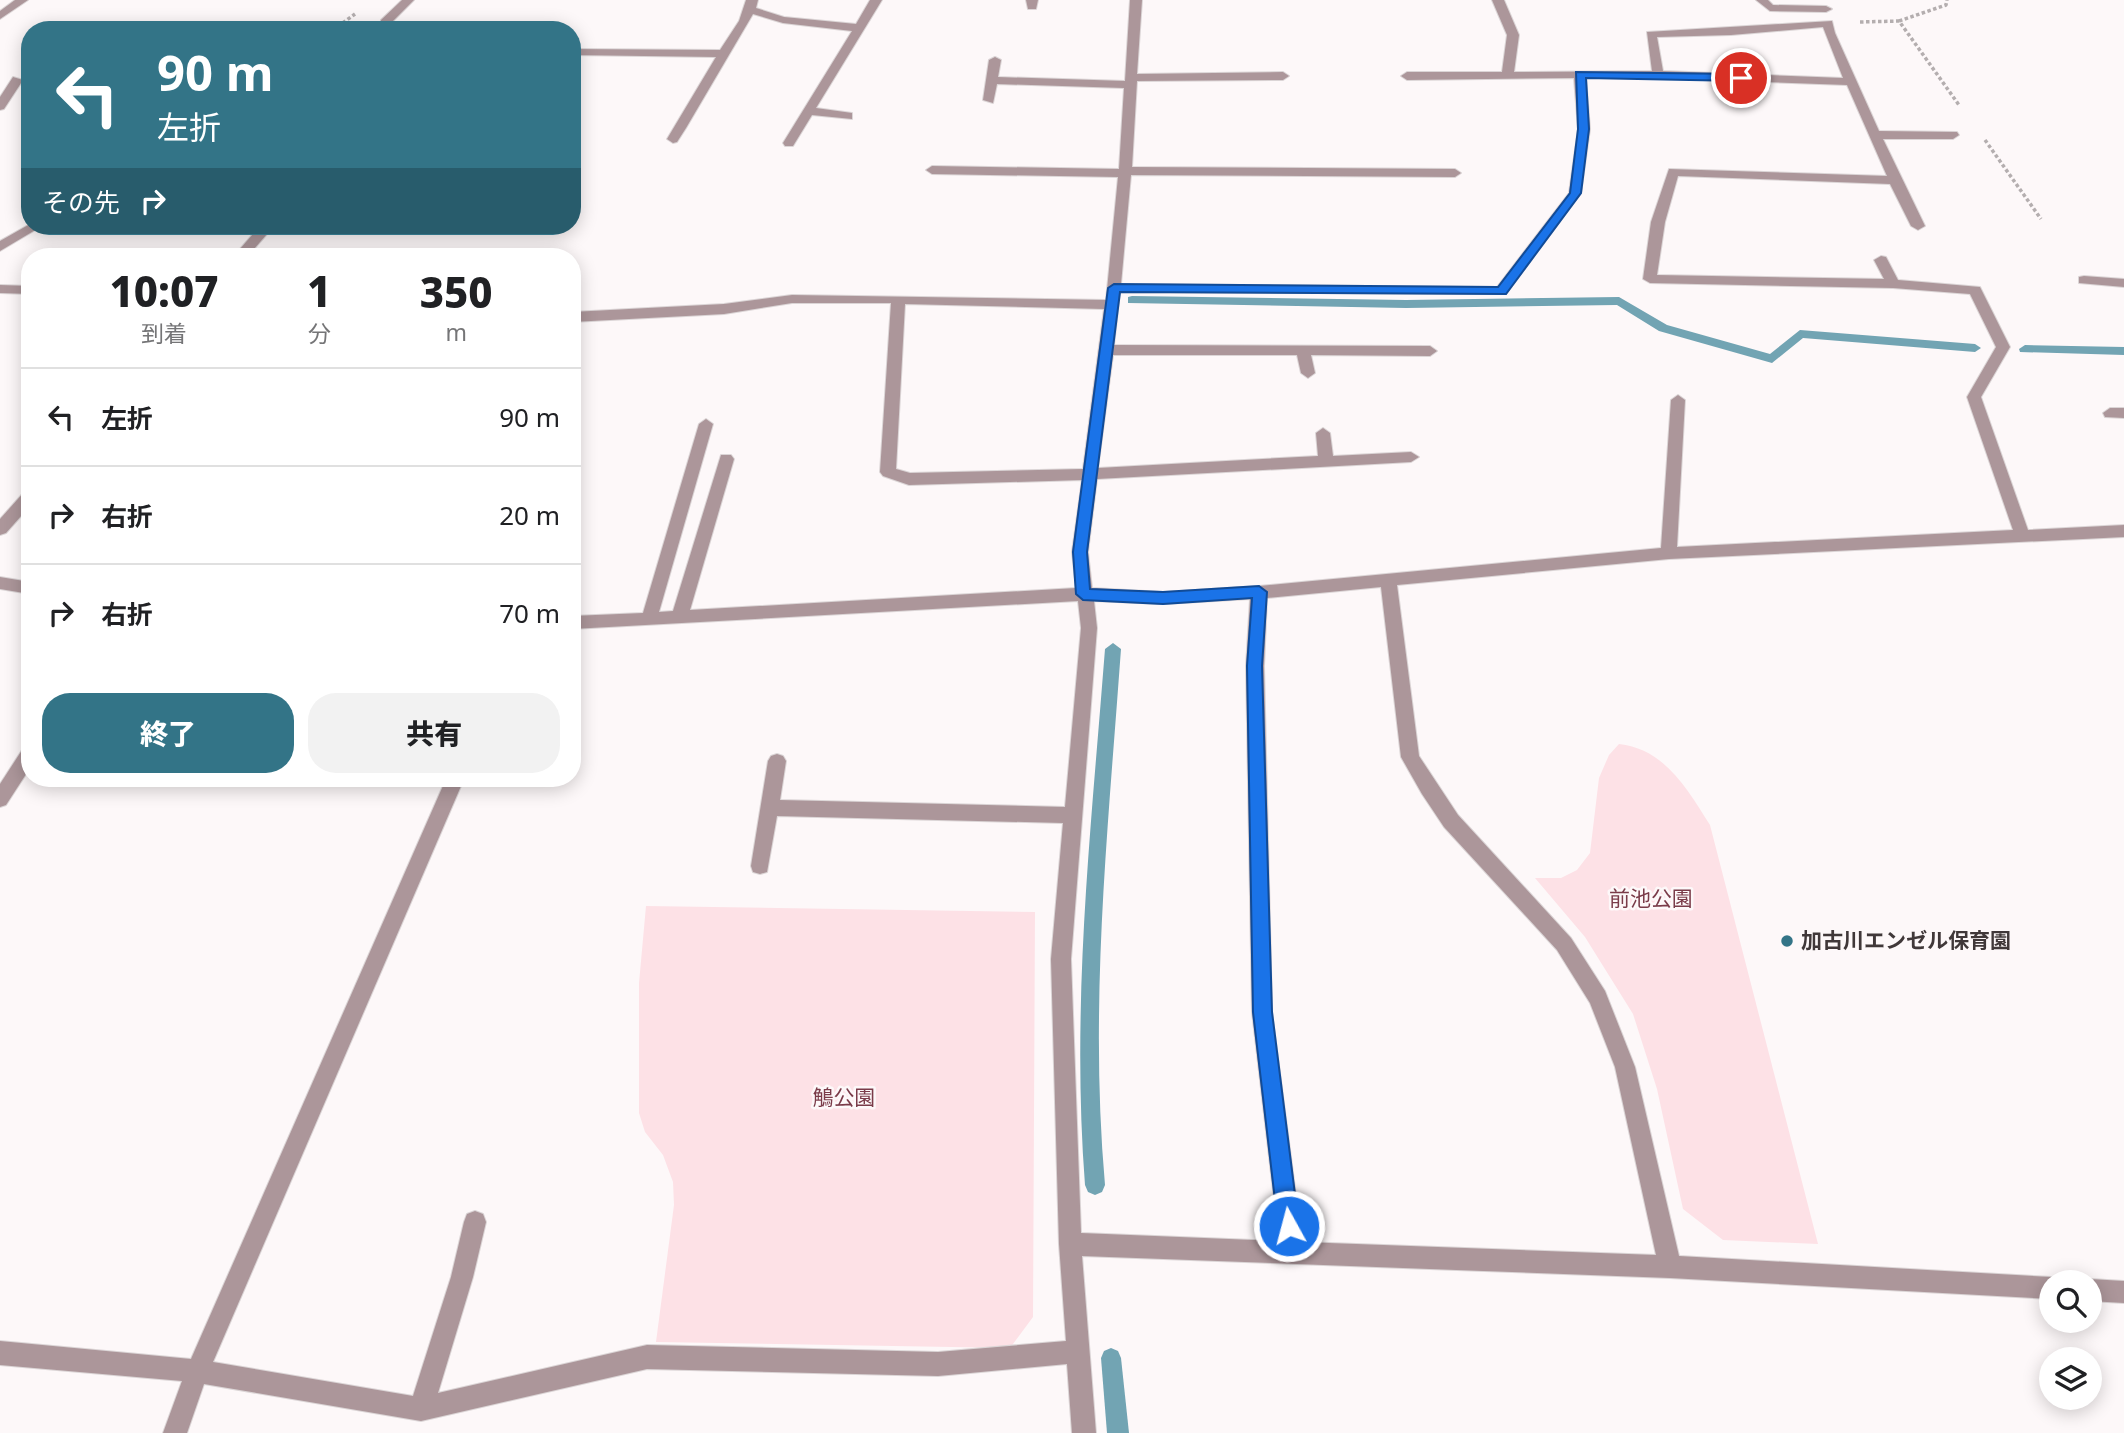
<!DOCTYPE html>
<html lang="ja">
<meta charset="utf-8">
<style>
body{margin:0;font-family:"Noto Sans","Noto Sans JP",sans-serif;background:#f2f2f2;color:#202124;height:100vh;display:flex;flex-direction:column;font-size:26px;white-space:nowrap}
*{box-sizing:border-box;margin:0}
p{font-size:23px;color:#757577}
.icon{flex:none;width:38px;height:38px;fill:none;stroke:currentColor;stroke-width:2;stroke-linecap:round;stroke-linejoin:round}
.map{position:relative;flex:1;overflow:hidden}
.panel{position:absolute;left:21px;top:248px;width:560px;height:539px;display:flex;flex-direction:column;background:#fff;border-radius:28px;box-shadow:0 4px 18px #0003}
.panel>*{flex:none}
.top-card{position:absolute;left:21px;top:21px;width:560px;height:214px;border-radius:28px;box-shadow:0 4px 18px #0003;background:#337487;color:#fff;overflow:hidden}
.fabs{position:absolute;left:2039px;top:1270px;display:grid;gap:14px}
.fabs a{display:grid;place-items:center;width:63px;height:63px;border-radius:50%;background:#fff;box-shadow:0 4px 18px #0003;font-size:35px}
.pin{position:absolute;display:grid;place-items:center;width:60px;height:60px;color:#fff;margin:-30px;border:4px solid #fff;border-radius:50%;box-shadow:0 2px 7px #0007}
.me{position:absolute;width:77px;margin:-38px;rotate:353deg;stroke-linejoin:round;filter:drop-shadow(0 0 5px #0008)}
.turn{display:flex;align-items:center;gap:24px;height:147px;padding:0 21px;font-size:32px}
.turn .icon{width:91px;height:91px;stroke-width:2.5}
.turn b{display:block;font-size:49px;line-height:60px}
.then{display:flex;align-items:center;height:66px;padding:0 21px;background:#0003;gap:14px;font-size:26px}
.eta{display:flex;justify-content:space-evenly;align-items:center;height:119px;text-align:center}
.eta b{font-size:42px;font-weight:800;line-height:49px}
.button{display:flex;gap:14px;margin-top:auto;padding:14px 21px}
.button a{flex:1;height:80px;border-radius:28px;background:#337487;color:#fff;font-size:28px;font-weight:800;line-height:80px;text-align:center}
.button a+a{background:#f2f2f2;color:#202124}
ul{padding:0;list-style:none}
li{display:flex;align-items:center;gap:21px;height:98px;padding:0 21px;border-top:2px solid #e0e0e0}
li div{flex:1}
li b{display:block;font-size:26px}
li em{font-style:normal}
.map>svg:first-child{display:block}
</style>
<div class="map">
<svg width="2124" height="1433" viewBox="0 0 2124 1433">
<rect width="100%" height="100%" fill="#fdf8f9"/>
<g fill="#fde1e6">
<path d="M1619,744C1665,749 1687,789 1710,825L1818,1244L1723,1240L1683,1209L1657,1089L1633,1014L1585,937L1535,878H1561L1577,870L1590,853L1599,778L1609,755Z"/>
<path d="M646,906L1035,912L1033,1317L1010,1348L656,1342L674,1205L673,1182L663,1155L645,1132L639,1113V983Z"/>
</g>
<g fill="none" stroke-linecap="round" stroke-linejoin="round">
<g fill="#72a4b3" fill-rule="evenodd">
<path d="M1132,296L1406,300L1619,297L1667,325L1770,354L1800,330L1975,344L1981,348L1975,352L1803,338L1772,363L1659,331L1617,305L1406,308L1128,303V297Z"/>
<path d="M2025,345L2124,347V355L2020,352L2019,349Z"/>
<path d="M1113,643L1121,649C1108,830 1089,1004 1105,1185L1102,1192L1095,1195L1088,1192L1085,1185C1071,1003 1091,830 1105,649Z"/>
<path d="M1111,1348L1118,1351L1121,1358L1129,1433H1107L1101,1358L1104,1351Z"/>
</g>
<g stroke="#dbd5d6" stroke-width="2">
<g id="minor">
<path d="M15,0H28L0,19V11Z"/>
<path d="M402,0H414L391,23L392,30H380L381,20Z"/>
<path d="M746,0H758L756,8L784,17L856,24L870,0H882L816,108L852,113V119L812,115L793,146H785L783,143L852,31L783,23L753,14L686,128L677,142L673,143L667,139L716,57L572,55V49L720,50L739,21Z"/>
<path d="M1026,0H1038L1036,9H1028Z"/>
<path d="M1130,0H1142L1137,74L1283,72L1289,76L1283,80L1137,81L1132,167L1455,169L1461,173L1455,177L1131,175L1121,284L1497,287L1569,193L1578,129L1574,78L1407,80L1401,76L1407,72H1502L1507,35L1492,0H1504L1519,35L1514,72L1652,71L1647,32L1832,21L1835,33L1879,131L1957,132L1959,135L1953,139H1883L1925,226L1918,230L1911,226L1890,184L1678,176L1665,222L1657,275L1884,279L1874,260L1881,256L1886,257L1898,280L1980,287L2010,347L1981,397L2028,530L2124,525V537L1669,559L1397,585L1419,756L1458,815L1571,938L1605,991L1635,1067L1679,1256L2051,1277L2060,1283H2051V1299L1670,1278L1082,1256L1096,1433H1072L1067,1364L938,1376L647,1369L421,1421L204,1384L187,1433H163L182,1381L0,1365V1341L191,1359L446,779H464L213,1362L413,1396L451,1277L464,1222L467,1214L475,1211L483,1214L486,1222L473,1277L438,1393L647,1345L938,1352L1066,1341L1059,1244L1051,959L1063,823L777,816L767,872L760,874L753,872L751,866L768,761L771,756L777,754L783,756L786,761L780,800L1065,807L1081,628L1078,601L572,629V616L643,613L699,424L706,419L713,424L659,612L673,611L721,455H731L734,459L690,610L1076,588L1072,552L1082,480L909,485L883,476L880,472L891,303H792L724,314L572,322V312L724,304L792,295L1106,300L1118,177L932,174L926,170L932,166L1119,169L1124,88L997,84L993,103L983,100L989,60L995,57L1001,60L998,77L1125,81ZM1823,27L1843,78L1663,71L1657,37L1731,35ZM1586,78H1658L1847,85L1887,176L1669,169L1651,222L1643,279L1650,283L1893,288L1970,294L1996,347L1967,397L2013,530L1677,547L1685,400L1678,395L1671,400L1661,548L1259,586L1163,592L1092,588L1088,552L1097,479L1411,462L1419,457L1411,452L1333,456L1330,433L1323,428L1316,433L1318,456L1098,468L1113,355H1297L1301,373L1308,378L1315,373L1311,355L1430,356L1437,351L1430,346L1114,345L1120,292L1506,294L1581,193L1590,129ZM905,304L1104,309L1083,469L910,473L896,469ZM1381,587L1401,757L1422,794L1444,827L1557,950L1590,1003L1615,1067L1656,1255L1302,1242L1272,1012L1264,666L1267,598ZM1250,599L1246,666L1252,1012L1279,1241L1081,1233L1071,959L1097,628L1094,601L1163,604Z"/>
<path d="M1756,0H1768L1773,5L1826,6L1832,9L1826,12L1770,11Z"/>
<path d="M13,77L23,80L4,109L0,110V97Z"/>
<path d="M30,224V226H42L0,251V241Z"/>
<path d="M260,226H274L247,257H233Z"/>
<path d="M2084,276L2124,279V287L2079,283V277Z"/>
<path d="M0,285L30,286V294L0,293Z"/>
<path d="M2110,408H2124V418L2105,417L2103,413Z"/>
<path d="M30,489V506L6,533L0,535V519L25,491Z"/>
<path d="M0,577L30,582V594L0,589Z"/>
<path d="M30,745V768L6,805L0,807V784L24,747Z"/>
<path d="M2090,1279L2124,1281V1303L2090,1301V1283H2082Z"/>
</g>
</g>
<g stroke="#b4aeaf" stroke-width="3.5" stroke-dasharray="3.5 2.5" stroke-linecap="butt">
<path d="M1899,21L1946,5L1947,0"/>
<path d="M1860,22L1899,21L1959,105"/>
<path d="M333,30L355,14"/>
<path d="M1985,140L2041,219"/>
</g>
<use href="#minor" fill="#ac969a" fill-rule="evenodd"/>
</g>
<path fill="#1a73e8" stroke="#114b97" stroke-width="2" d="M1576,72L1741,74L1746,78L1741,81L1586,78L1589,129L1581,193L1506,294L1120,292L1087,552L1090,589L1163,592L1259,586L1267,592L1262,666L1272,1012L1299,1226L1296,1233L1289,1236L1281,1233L1278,1226L1253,1012L1247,666L1252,598L1163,604L1083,600L1076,594L1073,552L1108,288L1114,284L1498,287L1570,193L1578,129Z"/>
<circle fill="#337487" stroke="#fdf8f9" stroke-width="2.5" cx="1787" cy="941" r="7"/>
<g text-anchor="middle" stroke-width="5" stroke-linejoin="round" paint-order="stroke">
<g font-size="21" fill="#7a3b49" stroke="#fdf8f9">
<text x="1651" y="906">前池公園</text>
<text x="844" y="1105">鵤公園</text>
</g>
<g font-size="21" font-weight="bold" fill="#403839" stroke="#fdf8f9" text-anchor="start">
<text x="1801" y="948">加古川エンゼル保育園</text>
</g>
</g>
</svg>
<div class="fabs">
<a><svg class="icon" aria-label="search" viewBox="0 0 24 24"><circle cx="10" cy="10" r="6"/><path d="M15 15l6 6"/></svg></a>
<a><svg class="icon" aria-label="layers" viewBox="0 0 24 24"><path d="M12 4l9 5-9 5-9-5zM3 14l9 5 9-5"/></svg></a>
</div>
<div class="pin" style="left:1741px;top:78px;background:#d93025"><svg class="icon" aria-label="arrive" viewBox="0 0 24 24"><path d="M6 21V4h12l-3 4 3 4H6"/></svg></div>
<svg class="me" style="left:1289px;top:1226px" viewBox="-20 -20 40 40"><circle r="17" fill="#1a73e8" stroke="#fff" stroke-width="3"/><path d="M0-11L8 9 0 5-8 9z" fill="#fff"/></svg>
<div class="top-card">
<div class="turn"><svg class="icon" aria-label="left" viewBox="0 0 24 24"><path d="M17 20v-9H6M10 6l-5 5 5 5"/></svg><div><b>90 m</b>左折</div></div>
<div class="then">その先<svg class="icon" aria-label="right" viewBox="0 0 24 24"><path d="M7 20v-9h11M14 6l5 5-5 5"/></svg></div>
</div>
<section class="panel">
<div class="eta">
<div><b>10:07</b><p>到着</p></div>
<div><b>1</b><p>分</p></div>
<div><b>350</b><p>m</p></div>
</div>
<ul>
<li><svg class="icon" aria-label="left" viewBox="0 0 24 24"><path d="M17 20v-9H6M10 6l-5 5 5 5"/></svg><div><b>左折</b></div><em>90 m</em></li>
<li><svg class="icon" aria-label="right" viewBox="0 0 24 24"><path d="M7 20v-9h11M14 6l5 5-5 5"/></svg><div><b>右折</b></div><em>20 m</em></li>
<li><svg class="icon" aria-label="right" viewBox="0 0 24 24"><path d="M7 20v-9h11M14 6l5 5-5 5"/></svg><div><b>右折</b></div><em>70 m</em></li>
</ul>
<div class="button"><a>終了</a><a>共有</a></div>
</section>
</div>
